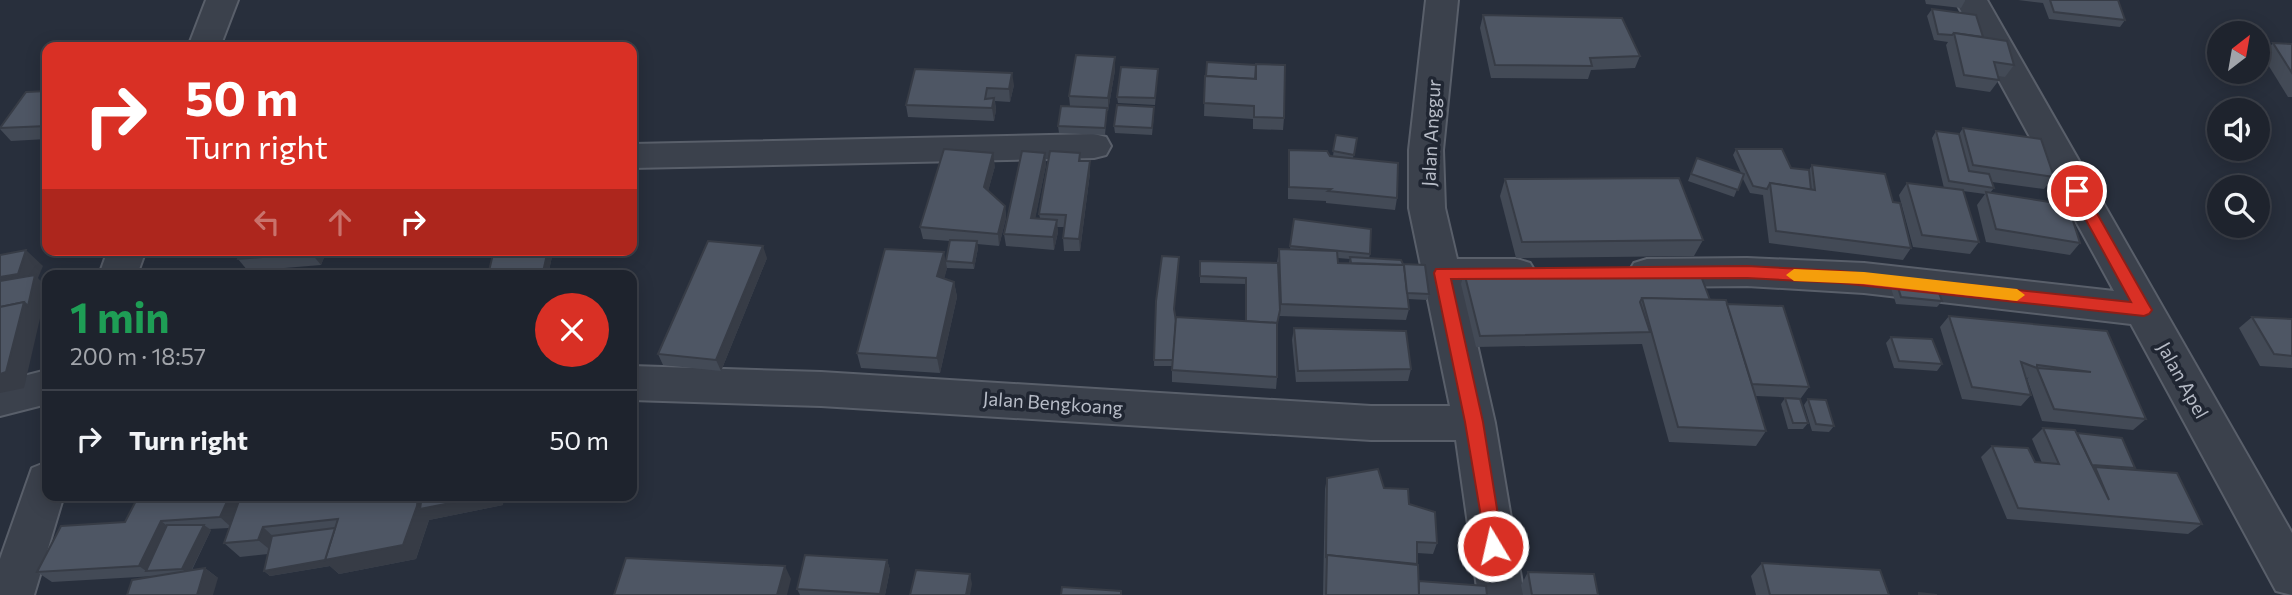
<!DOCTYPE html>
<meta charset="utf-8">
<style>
body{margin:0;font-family:Commissioner,sans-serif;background:#262b35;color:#f1f3f6;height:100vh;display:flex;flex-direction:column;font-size:26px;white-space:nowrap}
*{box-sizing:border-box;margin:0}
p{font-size:23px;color:#a1a4aa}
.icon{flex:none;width:38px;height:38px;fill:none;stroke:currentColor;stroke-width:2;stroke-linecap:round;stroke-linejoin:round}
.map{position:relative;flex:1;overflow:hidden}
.panel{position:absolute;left:42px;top:270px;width:595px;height:231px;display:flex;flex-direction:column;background:#1e232d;border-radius:14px;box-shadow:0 4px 18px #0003,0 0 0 2px #3c4049}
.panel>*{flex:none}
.top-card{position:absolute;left:42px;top:42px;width:595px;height:214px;border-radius:14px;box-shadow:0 4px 18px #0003,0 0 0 2px #3c4049;background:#d93025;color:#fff;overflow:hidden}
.needle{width:46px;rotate:31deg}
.fabs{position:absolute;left:2207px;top:21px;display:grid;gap:14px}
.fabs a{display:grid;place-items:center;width:63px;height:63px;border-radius:50%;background:#1e232d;box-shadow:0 4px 18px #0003,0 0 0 2px #3c4049;font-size:35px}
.pin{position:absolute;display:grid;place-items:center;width:60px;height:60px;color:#fff;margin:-30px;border:4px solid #fff;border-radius:50%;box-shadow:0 2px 7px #0007}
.me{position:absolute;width:77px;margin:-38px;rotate:351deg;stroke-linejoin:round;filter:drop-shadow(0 0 5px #0008)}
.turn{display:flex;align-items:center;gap:24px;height:147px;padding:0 28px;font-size:32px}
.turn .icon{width:91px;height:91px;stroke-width:2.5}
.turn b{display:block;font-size:49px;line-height:60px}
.lanes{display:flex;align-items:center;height:66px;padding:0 28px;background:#0003;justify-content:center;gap:35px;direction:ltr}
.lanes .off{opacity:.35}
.round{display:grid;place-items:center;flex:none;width:74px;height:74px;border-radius:37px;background:#262b35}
.overview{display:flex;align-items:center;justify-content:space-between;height:119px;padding:0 28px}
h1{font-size:42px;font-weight:700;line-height:52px;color:#1e9e55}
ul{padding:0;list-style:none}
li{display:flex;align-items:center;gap:21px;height:98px;padding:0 28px;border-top:2px solid #3c4049}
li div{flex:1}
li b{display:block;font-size:26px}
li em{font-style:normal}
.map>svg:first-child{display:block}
</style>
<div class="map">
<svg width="2292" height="595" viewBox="0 0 2292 595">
<rect width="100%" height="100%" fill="#282f3c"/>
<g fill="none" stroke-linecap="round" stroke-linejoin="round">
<g stroke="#595f6a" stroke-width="4">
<g id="minor">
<path d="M206,0H238L220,47H188Z"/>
<path d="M1426,0H1458L1443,150L1445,208L1457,259H1517L1530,263L1536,273L1530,283L1517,287H1464L1495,423L1524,595H1478L1456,440H1371L821,406L632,400V366L821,372L1371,406H1450L1409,208V150Z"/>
<path d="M1955,0H1987L2292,533V595L2276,591L2131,324L1864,293L1747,286L1647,287L1634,283L1628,273L1634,263L1647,259L1747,258L1864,263L2114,291Z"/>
<path d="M1094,134L1106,137L1111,146L1106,155L1094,158L632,168V144Z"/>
<path d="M108,250H146L137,275H99Z"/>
<path d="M47,370V404L0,416V382Z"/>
<path d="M47,462V495H64L34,595H0V559L32,468Z"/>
</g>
</g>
<use href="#minor" fill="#3b414c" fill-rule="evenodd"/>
</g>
<g fill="#434a56" fill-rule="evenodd">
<path d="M1925,0H1965V1L1961,8L1926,4Z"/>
<path d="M2018,0H2118L2125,20L2120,27L2049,19L2043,3Z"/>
<path d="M1932,9L1983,37L2014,65L2005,77L1998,76L1999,80L1990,92L1956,87L1946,45L1948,42L1934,40L1927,16Z"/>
<path d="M1483,15L1640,56L1635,68L1591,70L1588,79L1491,78L1480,28Z"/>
<path d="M2273,43L2292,44V97H2288L2262,55Z"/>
<path d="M1115,57V70L1108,111H1107L1105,135L1059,133L1058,126L1070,106L1069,96Z"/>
<path d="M915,69L1014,85L1010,102L995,101L996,110L994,121L908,117L906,105Z"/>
<path d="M1158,69L1155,105L1118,103L1117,97Z"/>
<path d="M1205,81L1284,118L1283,130L1253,129V119L1204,116Z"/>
<path d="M47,91V139L11,141L0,129V127Z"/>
<path d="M1154,114L1152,135L1115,133L1114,126Z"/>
<path d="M1963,128L2054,177L2044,189L1992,182L1994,188L1990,193L2080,243L2070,255L1986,242L1977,205L1985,194L1963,191L1979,242L1970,254L1913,247L1899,195L1907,183L1944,188L1932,138L1936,131L1959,134Z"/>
<path d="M1336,135L1357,138L1353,158L1397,198L1395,210L1326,203V201L1288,199V162L1289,150L1333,156Z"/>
<path d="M1736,149L1791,168L1809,170L1812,165L1893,202L1911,248L1903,260L1769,243L1763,195L1750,193L1742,177L1734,197L1688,181L1697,158L1741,173L1733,155Z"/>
<path d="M1045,153L1046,165L1035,218H1040L1039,214L1080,153L1081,161H1090V173L1080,251H1064L1063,238L1065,227H1057L1058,232L1054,250L1006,246L1004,234Z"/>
<path d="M995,166L988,191L1005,206L1006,218L999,246L977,244L978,248L974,269L947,268L944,278L954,282L957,297L940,373L861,368L857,353L946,261L950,241L923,239L920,227Z"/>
<path d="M1505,179L1703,240L1694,256L1516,258L1500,196Z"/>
<path d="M1294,219L1370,254L1369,258L1403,264L1429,294L1427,300L1408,299L1409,309L1406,320L1279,316L1277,327V377L1276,389L1172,382V366H1154L1156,301L1179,257L1174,310L1176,321H1246V284L1200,283V261L1277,263L1279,249H1290ZM1338,258L1350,259L1349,263H1338Z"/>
<path d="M327,250L321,265L248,271L238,259Z"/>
<path d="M494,250H552L553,252L548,275H488Z"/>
<path d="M767,258L721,371L663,365L658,354Z"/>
<path d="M1464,272L1710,300L1727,304L1809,387L1801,398L1756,396L1766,431L1756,446L1669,442L1642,344L1476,347L1461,284Z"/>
<path d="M1896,281L1942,301L1937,307L1896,304L1891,288Z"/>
<path d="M1949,316L2107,331L2146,419L2133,430L2042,421L2027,379L2029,377L2026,379L2031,395L2021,406L1962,399L1940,327Z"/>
<path d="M2252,317L2292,319V368L2260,366L2239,328Z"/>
<path d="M1294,328L1411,369L1408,381L1296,382L1292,340Z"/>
<path d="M1891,337L1942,364L1937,371L1894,368L1886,343Z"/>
<path d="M1785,398L1808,423L1803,429H1788L1781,404Z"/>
<path d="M1808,399L1834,426L1829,432L1812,431L1804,405Z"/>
<path d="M2043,428L2077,433L2135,468L2134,469L2202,524L2188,534L2007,519L1981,457L1992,446L2035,462L2042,463L2032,439Z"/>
<path d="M1327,478L1384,488L1409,504L1437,543L1433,554L1417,553L1419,581L1487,595H1323L1325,489Z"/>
<path d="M139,495L503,505L429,520L416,559L339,574L330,566L270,576L264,571L268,554L240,557L224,543L229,528L209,529L211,530L192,570L205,568L218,578L155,576L52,582L37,572L125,522Z"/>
<path d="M887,560L890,570L885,595H800L797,589Z"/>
<path d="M1762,563L1889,595H1756L1751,576Z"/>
<path d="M1528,572L1598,595H1523L1521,585Z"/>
</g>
<g fill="#373c46">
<path d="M1115,57V70L1108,111V98Z"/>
<path d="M1012,73L1014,85L1010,102L1009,89Z"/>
<path d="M994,98L996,110L994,121L992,108Z"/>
<path d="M993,153L995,166L986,199L984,187Z"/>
<path d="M1045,153L1046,165L1033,230L1031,218Z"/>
<path d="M1090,161V173L1080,251L1079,239Z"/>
<path d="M1005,206L1006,218L999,246L998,234Z"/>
<path d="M1057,220L1058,232L1054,250L1053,237Z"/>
<path d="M977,241L978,248L974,269L973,263Z"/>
<path d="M763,246L767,258L721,371L716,360Z"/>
<path d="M26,250L43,266L38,278L47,288L24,388L0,393V374L24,302L31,290L0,296V277Z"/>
<path d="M312,250H327L321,265L311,253Z"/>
<path d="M548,250H552L553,252L548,275H544L543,272Z"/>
<path d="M944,252L947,268L941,292L937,276Z"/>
<path d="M954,282L957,297L940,373L937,358Z"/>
<path d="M230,495H247L232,528L220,517Z"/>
<path d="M418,495H504L503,505L429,520L416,559L339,574L330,566L270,576L264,571Z"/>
<path d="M161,521L174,531L146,571L139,566Z"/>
<path d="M204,525L211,530L189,575L182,569Z"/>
<path d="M263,527L278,541L274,553L258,540Z"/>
<path d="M887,560L890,570L885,595H880Z"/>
<path d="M785,566L791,579L787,595H777Z"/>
<path d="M205,568L218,578L213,595H197Z"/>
<path d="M970,574L972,584L970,595H966Z"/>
</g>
<g fill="#4e5664" stroke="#373c46" stroke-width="2">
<path d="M2050,0H2118L2125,20L2054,12Z"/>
<path d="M1932,9L1976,15L1983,37L1954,33L1952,35L1938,34Z"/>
<path d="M1483,15L1622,18L1640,56L1590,58L1592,66L1495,65Z"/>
<path d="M1954,33L2007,41L2014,65L1994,62L1999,80L1964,75Z"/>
<path d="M2273,43L2292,44V73Z"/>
<path d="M1076,55L1115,57L1108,98L1069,96Z"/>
<path d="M1207,62L1256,65L1255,79L1206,76Z"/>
<path d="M1256,64L1285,65L1284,118L1254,117V106L1204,103L1205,76L1256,79Z"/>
<path d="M1121,67L1158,69L1155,98L1117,97Z"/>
<path d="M915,69L1012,73L1009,89L987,88L985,99L994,98L992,108L906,105Z"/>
<path d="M47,91V126L0,128L26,92Z"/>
<path d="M1117,105L1154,107L1152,128L1114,126Z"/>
<path d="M1061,106L1107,108L1105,128L1058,126Z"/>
<path d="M1963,128L2041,139L2054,177L1973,165Z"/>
<path d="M1936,131L1959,134L1969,171L1989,174L1994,188L1949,181Z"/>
<path d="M1336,135L1357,138L1354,155L1333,151Z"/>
<path d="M944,149L993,153L984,187L1005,206L998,234L920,227Z"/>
<path d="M1736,149H1782L1791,168L1809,170L1811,190L1770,183L1767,189L1753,186Z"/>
<path d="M1289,150L1327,151L1330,156L1398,163L1397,198L1328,191L1331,189L1289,187Z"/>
<path d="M1022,151L1045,153L1031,218L1057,220L1053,237L1004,234Z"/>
<path d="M1050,151L1080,153L1079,161H1090L1079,239L1063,238L1066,215L1039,214Z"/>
<path d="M1697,158L1744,174L1738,190L1691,174Z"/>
<path d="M1812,165L1885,174L1893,202L1900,203L1911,248L1776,231L1770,183L1815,190Z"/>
<path d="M1679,178L1703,240L1522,242L1505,179Z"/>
<path d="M1907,183L1963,190L1979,242L1922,235Z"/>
<path d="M1986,192L2068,205L2080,243L1996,229Z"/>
<path d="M1294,219L1371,229L1370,254L1290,246Z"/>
<path d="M950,240L977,241L973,263L946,261Z"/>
<path d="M708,241L763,246L716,360L658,354Z"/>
<path d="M885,249L944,252L937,276L954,282L937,358L857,353Z"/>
<path d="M1279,249L1337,251L1338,263L1404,265L1409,309L1281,304Z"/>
<path d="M26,250L18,274L0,277V255Z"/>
<path d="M241,250H312L311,253L238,259Z"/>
<path d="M494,250H548L543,272L515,275H488Z"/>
<path d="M1162,256L1179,257L1174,309L1176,321L1173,360H1154L1156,301Z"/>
<path d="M1350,257L1401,260L1403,264L1425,265L1429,294L1407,293L1404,265L1351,263Z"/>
<path d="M1200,261L1278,263L1280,310L1277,324V323L1246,321V278L1200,276Z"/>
<path d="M1698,268L1710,300L1642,298L1640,302L1650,332L1480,336L1464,272Z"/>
<path d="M35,275L28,306L24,302L0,307V281Z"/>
<path d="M1896,281L1936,285L1942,301L1901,297Z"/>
<path d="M1642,298L1726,300L1766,431L1678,427Z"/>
<path d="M24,302L6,372L0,374V307Z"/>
<path d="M1727,304L1783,306L1809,387L1752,384Z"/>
<path d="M1949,316L2107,331L2146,419L2054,409L2037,368L2091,372L2037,365V368L2021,362L2031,395L1972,387Z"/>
<path d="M1176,317L1277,323V377L1172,370Z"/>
<path d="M2252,317L2292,319V356L2274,354Z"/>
<path d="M1294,328L1406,331L1411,369L1298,371Z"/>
<path d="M1891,337L1932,339L1942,364L1899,361Z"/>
<path d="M1785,398L1800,399L1808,423H1793Z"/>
<path d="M1808,399L1826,400L1834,426L1816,424Z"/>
<path d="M2043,428L2075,430L2109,500L2095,467L2177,473L2202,524L2018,508L1992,446L2028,448L2035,462L2059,464Z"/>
<path d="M2077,433L2122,438L2135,468L2092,465Z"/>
<path d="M1378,469L1384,488L1408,489L1409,504L1435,512L1437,543L1417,542V564L1327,555L1326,558L1327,478Z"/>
<path d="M139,495H230L220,517L161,521L139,566L37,572L61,526L125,522Z"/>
<path d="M241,495H418L417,506L403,545L325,560L338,519L263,527L258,540L224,543Z"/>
<path d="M422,495H491L420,509Z"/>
<path d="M167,525H204L182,569L146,571Z"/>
<path d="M335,528L325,560L264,571L272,536Z"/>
<path d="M805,555L887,560L880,594L797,589Z"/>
<path d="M1327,555L1418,565L1419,595H1326Z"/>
<path d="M626,558L785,566L777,595H614Z"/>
<path d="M1762,563L1880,570L1889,595H1770Z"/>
<path d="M205,568L197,595H127L132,580Z"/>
<path d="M916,570L970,574L966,595H910Z"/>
<path d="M1528,572L1594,574L1598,595H1532Z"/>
<path d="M1419,581L1486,586L1487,595H1419Z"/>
<path d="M1062,587L1121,591V595H1061Z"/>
<path d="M1919,593L1937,595H1919Z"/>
</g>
<path fill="#d93025" stroke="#8d1f18" stroke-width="2" d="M2077,185L2082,187L2149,305L2152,310L2149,314L2144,316L1840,283L1747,278L1451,279L1483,422L1503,546L1500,552L1493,554L1487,552L1465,422L1434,273L1436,269L1747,266L1840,271L2131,302L2070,191Z"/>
<path fill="#f59e0b" d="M1794,269L1864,272L2017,289L2025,295L2017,301L1864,284L1794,281L1786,275Z"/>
<g text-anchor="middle" stroke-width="7" stroke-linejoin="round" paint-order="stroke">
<g font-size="19" fill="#b7bcc7" stroke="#202632">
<text transform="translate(1431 133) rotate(-87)" y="7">Jalan Anggur</text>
<text transform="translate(2183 380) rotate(61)" y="7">Jalan Apel</text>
<text transform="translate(1053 403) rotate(4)" y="7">Jalan Bengkoang</text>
</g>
</g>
</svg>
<div class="fabs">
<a><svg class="needle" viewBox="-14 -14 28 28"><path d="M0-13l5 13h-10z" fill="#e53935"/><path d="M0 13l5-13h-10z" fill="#a1a4aa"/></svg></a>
<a><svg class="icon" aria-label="sound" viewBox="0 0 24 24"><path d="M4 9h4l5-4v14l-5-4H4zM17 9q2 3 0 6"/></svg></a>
<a><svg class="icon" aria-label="search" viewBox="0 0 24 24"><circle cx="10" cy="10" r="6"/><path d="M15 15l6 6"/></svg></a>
</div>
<div class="pin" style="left:2077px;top:191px;background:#d93025"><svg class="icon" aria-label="arrive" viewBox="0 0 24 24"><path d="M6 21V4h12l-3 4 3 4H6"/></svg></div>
<svg class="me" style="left:1493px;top:546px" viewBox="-20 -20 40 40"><circle r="17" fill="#d93025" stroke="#fff" stroke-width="3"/><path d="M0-11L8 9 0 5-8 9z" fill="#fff"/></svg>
<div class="top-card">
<div class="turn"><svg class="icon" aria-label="right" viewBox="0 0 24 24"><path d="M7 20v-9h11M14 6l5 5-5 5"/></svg><div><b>50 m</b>Turn right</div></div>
<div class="lanes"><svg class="icon off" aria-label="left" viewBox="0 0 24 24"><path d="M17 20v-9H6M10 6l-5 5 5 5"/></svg><svg class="icon off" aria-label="ahead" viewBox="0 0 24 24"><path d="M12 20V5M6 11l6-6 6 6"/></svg><svg class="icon" aria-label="right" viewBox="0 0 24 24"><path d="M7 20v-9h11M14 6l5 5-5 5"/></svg></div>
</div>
<section class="panel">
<div class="overview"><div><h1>1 min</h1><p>200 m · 18:57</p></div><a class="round" style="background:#d93025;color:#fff"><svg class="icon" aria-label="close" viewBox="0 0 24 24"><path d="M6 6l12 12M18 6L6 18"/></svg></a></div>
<ul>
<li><svg class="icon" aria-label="right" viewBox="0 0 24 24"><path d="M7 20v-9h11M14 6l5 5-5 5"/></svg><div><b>Turn right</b></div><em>50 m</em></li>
</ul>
</section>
</div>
